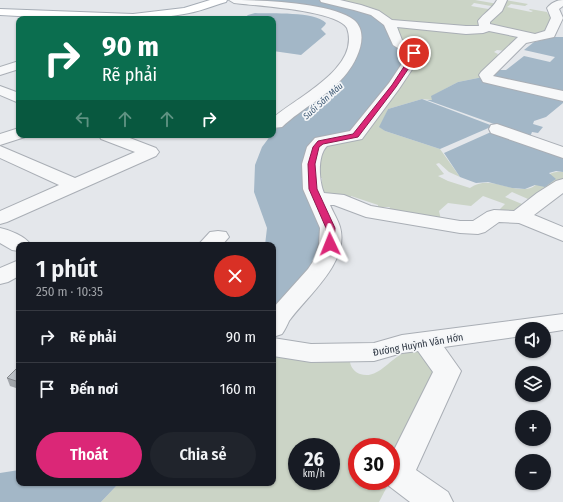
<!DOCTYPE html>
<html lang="vi">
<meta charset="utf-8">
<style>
body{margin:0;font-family:"Fira Sans Condensed",sans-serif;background:#20242c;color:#f1f3f6;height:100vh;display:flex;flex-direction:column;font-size:15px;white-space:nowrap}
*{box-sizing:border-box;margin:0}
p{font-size:13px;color:#9ea1a6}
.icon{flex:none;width:22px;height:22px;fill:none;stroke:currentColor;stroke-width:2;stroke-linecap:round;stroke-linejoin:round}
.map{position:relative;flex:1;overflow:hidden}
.drawer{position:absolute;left:16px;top:242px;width:260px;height:244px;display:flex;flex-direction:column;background:#171b24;border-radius:8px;box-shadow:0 1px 3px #0004}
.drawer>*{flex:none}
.guide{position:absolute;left:16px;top:16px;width:260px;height:122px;border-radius:8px;box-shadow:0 1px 3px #0004;background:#0b6e4f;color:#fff;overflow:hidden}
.controls{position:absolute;left:515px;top:322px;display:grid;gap:8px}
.controls a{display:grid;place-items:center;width:36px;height:36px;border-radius:50%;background:#171b24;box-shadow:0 1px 3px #0004;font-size:20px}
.speed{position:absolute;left:288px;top:438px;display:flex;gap:8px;font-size:20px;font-weight:700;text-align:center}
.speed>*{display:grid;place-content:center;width:52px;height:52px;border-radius:50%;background:#171b24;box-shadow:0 1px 3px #0004;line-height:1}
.speed small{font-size:10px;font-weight:400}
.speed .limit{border:6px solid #d22;background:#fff;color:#111}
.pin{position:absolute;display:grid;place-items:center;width:34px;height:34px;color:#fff;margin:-17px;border:2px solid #fff;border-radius:50%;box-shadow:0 1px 4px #0007}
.me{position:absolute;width:44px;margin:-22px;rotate:358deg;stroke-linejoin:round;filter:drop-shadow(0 0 3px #0008)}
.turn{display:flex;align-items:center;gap:14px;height:84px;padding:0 20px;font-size:18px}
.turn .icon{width:52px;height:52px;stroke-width:2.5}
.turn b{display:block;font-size:28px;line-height:34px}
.lanes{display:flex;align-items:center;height:38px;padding:0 20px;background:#0003;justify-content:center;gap:20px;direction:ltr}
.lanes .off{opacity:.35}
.round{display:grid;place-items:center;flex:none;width:42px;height:42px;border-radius:21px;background:#20242c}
.headline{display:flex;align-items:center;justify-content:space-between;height:68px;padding:0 20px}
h1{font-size:24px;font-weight:600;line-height:30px}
.action{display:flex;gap:8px;margin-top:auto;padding:8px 20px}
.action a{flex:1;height:46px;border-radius:24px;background:#db2777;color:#fff;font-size:16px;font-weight:600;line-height:46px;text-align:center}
.action a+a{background:#20242c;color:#f1f3f6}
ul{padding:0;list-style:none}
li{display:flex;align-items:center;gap:12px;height:52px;padding:0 20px;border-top:1px solid #363941}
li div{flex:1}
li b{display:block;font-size:15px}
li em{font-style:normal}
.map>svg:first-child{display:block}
</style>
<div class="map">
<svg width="563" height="502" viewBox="0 0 563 502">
<rect width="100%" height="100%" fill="#e4e7eb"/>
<g fill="#cbd4c6" fill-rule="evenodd">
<path d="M331,0H475L498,4L497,7L474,3L471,6L494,10L481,21L526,37L505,51L497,50L494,52L498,54L497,56H500L483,77L458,82L432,96V100L422,99L388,109L380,127L385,131L440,149L460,177L449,172L439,163L436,164L444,174L438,176L448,181L470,188C488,175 506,190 525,189C540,189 544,169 563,172V180L528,199L512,192L505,197L522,204L515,212L496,213L505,204L483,196L471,206L448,203L439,211L441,220L388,211L390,207H378V205L351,196V202L321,197L317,185H322V178H318L321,148L395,91Z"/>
<path d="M505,0L528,4L525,6L511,4L507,7L531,12L533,11L529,10L530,9L547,12L548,14L554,15L549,30L533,36L488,26L487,22Z"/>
<path d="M426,351L442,371L391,478V447H357V481H390L379,502H101L119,483H273V356L299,360L350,362C351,368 355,372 360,374C378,380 389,359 404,353C410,351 420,351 426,351ZM297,447H331V481H297Z"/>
</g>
<g fill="#a3b7c7">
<path d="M239,0H319L340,4L379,18L411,56L352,134L311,146L326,231L319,259L273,314V245H265L267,228L254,192L255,165L262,147L271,135H273L274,131L285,120L338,80L355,24L307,8Z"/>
<path d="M255,13C271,14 315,11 326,23L325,25L321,29L326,34L301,55L273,51V19H243L248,15Z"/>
<path d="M555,37H563V95L491,78L495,70H506L524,56L550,62L555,57L524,50L534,42Z"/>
<path d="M483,77L563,98V103L546,117L534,121L533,124L543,127L538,133L532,132L530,137L427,100H432L431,96L458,82Z"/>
<path d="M422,99L493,126L440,149L385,131L379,127L388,109Z"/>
<path d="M491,132L563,157V172L556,171L549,173L556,179L545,187L535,185L525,189L512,188L488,182L476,183L460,177L444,153Z"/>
<path d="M19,470V483H119L101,502H0V473Z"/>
</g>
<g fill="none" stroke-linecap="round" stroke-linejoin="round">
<g stroke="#a9aeb5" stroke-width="2">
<g id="minor">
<path d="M229,0C258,0 331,2 354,20C370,34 357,60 347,73C330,95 302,108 282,127L273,128V118C297,97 361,68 347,28C336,10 256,6 234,3Z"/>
<path d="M320,0H340L361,5L379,11L392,20L466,26H479L478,21C484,13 492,9 497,0H507L502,11L490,22V24L535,34L545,31L551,18L547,8C551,3 557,0 563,0V6L559,9L563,18L554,37L526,43L493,76L563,91V101L483,82L479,75L481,72L518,37L489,31L483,33L466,34L397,27L402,40L419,50L421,56L399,89L362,139L327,146C317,156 319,181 324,193L344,195L371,206L460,221H473L487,212L494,210L514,211L537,193L556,181L563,179V193L534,215L563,227V241L519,223L499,222L485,232L478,234L460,233L366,217L334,205H330C333,212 338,220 340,227C350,262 307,296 289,321C287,325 285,330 282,334L273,337V308L308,269L314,260L319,244L320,228L303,189L302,164L307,147L315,138L350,131L389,83L407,56V54L393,45L384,25L371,15L354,10L321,2Z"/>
<path d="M19,61V69L0,75V67Z"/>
<path d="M0,86L19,93V103L0,95Z"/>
<path d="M497,124L563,147V158L491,133L489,129L491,125Z"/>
<path d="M19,128V135H26L25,137L0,145V134Z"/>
<path d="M99,135H122L156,148L159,152L156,156L7,222L0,224V211L59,185L0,158V146L75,178L135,152L101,139Z"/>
<path d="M0,228C10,230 25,236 31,245H19V251L12,250L0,243Z"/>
<path d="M218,231L226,232L229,237L222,245H198L210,232Z"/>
<path d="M19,260V276L8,282L0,284V268Z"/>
<path d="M563,314V330L544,333V329H522V336L444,347L461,371L416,470L448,492L453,502H410L389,486L386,481H391V456L433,372L418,351L402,353L374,361L311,362L273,356V338L311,344L374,343L402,335Z"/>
</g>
</g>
<g stroke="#a5acb5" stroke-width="2">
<path id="major" d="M210,0H227L226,2C212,6 198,12 184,14C124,25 61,18 0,15V9L133,14L184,8Z"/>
</g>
<use href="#minor" fill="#f7f8f9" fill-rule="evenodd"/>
<use href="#major" fill="#fff" fill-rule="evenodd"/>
</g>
<path fill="#a2a6ab" d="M19,366V389L10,386L7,378Z"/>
<path fill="#bcc1c7" stroke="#84878b" d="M19,366V382L7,378Z"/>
<path fill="#db2777" stroke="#8e194d" d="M412,52H416L417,56L396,87L358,137L323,144L319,147L315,164L317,189L335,228L334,244L333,246H327L325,244L326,228L309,189L308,164L313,147L318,141L353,134L392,85L411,56Z"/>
<g text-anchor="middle" stroke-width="3.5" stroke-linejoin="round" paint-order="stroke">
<g font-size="9" font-style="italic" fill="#3b5772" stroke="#f4f6f8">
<text transform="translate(323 101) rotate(-42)" y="3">Suối Săn Máu</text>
</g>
<g font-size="10" fill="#2d3642" stroke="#f4f6f8">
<text transform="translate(418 344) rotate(-10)" y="4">Đường Huỳnh Văn Hớn</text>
</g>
</g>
</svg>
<div class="controls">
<a><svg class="icon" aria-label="sound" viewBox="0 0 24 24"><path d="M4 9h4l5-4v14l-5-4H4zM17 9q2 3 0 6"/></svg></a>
<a><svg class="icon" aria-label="layers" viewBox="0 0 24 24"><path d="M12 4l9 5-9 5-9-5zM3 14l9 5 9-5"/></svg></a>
<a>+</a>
<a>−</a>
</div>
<div class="speed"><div>26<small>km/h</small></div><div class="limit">30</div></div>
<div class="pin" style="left:414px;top:53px;background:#d93025"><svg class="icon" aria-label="arrive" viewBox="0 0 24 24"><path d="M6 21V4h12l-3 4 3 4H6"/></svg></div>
<svg class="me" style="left:330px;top:244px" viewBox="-20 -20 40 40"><path d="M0-17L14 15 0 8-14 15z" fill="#db2777" stroke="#fff" stroke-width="4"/></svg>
<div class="guide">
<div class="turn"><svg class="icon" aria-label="right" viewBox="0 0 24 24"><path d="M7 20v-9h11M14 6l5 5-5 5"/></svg><div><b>90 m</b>Rẽ phải</div></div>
<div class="lanes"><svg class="icon off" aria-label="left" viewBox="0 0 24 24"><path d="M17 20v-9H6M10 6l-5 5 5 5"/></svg><svg class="icon off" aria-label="ahead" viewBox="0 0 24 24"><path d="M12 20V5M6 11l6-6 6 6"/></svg><svg class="icon off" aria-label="ahead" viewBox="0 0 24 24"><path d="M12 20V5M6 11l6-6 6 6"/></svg><svg class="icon" aria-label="right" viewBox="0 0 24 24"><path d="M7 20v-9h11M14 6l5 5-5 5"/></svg></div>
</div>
<section class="drawer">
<div class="headline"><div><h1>1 phút</h1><p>250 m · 10:35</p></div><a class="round" style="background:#d93025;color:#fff"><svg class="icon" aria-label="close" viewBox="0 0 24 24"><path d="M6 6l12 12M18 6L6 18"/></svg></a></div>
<ul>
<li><svg class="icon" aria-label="right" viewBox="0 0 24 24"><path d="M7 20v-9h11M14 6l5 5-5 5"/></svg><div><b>Rẽ phải</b></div><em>90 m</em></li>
<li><svg class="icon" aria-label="arrive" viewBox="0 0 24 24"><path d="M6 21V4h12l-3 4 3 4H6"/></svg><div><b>Đến nơi</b></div><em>160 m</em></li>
</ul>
<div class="action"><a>Thoát</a><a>Chia sẻ</a></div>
</section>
</div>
